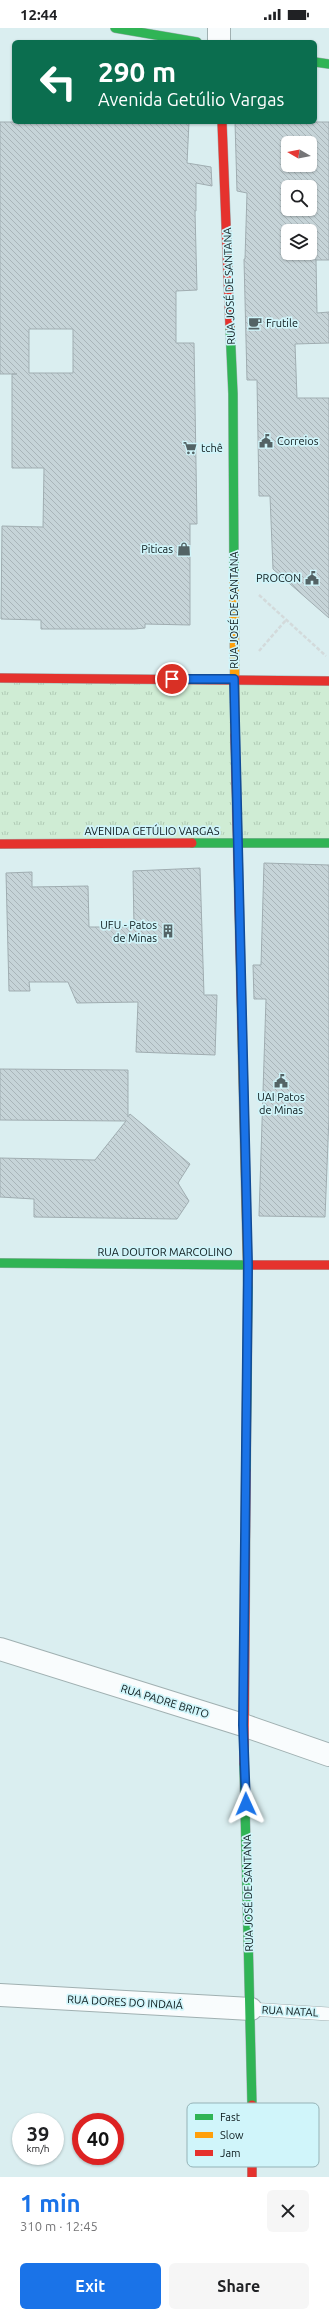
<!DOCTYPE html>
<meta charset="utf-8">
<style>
body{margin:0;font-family:Ubuntu,sans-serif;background:#f6f6f6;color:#202124;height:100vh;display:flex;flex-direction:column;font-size:15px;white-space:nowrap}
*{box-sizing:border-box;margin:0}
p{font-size:13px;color:#757577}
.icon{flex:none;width:22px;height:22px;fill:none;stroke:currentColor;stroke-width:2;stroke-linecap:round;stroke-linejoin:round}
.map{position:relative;height:2149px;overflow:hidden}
.sheet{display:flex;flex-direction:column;background:#fff;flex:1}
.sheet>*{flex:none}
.guide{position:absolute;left:12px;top:12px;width:305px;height:84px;border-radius:6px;box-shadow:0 1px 3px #0004;background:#0b6e4f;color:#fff;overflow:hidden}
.needle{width:26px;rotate:279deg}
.fabs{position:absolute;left:281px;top:108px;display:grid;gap:8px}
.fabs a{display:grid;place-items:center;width:36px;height:36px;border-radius:6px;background:#fff;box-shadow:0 1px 3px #0004;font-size:20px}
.speed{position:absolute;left:12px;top:2085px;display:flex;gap:8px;font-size:20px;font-weight:700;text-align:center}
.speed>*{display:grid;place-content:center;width:52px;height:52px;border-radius:50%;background:#fff;box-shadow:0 1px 3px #0004;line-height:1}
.speed small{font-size:10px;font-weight:400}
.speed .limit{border:6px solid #d22;background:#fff;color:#111}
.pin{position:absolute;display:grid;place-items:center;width:34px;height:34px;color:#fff;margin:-17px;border:2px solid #fff;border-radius:50%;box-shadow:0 1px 4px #0007}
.me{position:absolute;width:44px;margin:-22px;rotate:359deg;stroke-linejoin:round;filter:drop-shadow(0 0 3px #0008)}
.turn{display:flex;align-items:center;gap:14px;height:84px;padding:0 20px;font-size:18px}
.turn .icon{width:52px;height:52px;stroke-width:2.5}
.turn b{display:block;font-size:28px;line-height:34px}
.round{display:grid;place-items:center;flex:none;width:42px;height:42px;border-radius:6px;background:#f6f6f6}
.summary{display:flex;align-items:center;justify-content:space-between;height:68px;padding:0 20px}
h1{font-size:24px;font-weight:700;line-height:30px;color:#1a73e8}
.cta{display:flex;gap:8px;margin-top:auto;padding:8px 20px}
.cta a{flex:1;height:46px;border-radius:6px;background:#1a73e8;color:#fff;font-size:16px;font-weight:700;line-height:46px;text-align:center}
.cta a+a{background:#f6f6f6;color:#202124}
.status{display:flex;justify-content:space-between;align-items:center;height:28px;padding:0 20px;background:#fff;direction:ltr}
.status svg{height:11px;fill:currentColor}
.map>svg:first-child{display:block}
</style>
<div class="status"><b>12:44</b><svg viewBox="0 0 49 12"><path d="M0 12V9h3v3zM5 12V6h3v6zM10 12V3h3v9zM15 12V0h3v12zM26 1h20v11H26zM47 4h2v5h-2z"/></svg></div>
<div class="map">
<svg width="329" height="2149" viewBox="0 0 329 2149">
<defs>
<pattern id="grass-tufts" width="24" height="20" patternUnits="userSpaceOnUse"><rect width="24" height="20" fill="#cfecd4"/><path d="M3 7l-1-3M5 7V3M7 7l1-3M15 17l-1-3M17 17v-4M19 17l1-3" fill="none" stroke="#b0cab5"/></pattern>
<pattern id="building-back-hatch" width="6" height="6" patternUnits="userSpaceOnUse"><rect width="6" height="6" fill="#c6d4d8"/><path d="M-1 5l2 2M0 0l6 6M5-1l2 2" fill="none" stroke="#a9b5b9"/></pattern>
</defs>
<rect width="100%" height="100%" fill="#daeef0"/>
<path fill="url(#grass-tufts)" d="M0,650L329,653V815L0,816Z"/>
<g fill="url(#building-back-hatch)" stroke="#a0adb1" fill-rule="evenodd">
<path d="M0,94H189L187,135L211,139L212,158L196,155V183H195L197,262L176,263V315H194L197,496H190V597L145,596V600L134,601H41V592L1,591L2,498L43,499L44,440H12V346H17H0ZM29,301H73V345H29Z"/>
<path d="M235,94H329V232H316L317,285L329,284V315L295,316L297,370H329V590L273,541L270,468H259L257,352H247L244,231H245L247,165L237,163ZM288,115H310V137H288ZM288,159H310V181H288ZM288,203H310V225H288Z"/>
<path d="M264,835L329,837V1088L325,1189L259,1188L266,971H254L253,937H261Z"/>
<path d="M200,840L204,967H217L215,1027L136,1024L138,974L77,975L68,954H29L30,963H9L6,845L32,844V859L88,858L89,899H134L133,843Z"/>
<path d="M0,1041L128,1042V1089L130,1086L190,1136L178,1155L189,1173L177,1191L34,1189V1171L0,1169V1130L95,1132L126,1093L0,1092Z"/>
</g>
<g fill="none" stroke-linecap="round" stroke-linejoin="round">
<g stroke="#a0b0b1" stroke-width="14">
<path id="lane" d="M251,1981L329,1986"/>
</g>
<g stroke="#a0b0b1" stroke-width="24">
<g id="street">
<path d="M219,0V14"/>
<path d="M0,1621L243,1697L329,1727"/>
<path d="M0,1967L251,1981"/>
</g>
</g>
<g stroke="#a0b0b1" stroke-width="10">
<g id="fast">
<path d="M115,0L197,14"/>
<path d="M315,34L329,36"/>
<path d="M230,299L233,366L234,547"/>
<path d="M192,815H329"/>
<path d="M0,1235L248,1237"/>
<path d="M246,1442L248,1257"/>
<path d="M244,1736L252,2077"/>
</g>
</g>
<g stroke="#a0b0b1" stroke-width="10">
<g id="slow">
<path d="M234,547L235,707"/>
<path d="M242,1001L248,1257"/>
</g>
</g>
<g stroke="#a0b0b1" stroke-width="10">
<g id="jam">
<path d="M222,94L230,299"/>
<path d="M0,650L329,653"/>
<path d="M235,707L242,1001"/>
<path d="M0,816L192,815"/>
<path d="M248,1237H329"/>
<path d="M244,1736L246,1442"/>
<path d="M252,2077V2149"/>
</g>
</g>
<g stroke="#d3dadb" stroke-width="2.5" stroke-dasharray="4 2" stroke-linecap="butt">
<path d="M259,567L326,628"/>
<path d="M259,623L286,592"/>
</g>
<use href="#lane" stroke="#f9fcfd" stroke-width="13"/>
<use href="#street" stroke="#f9fcfd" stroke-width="22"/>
<use href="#fast" stroke="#30b455" stroke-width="9"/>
<use href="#slow" stroke="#ff9f0a" stroke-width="9"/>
<use href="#jam" stroke="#e5322d" stroke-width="9"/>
</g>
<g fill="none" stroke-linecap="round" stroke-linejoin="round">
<g stroke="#114b97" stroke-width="10">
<path id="route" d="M172,651H234L248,1237L243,1697L246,1776"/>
</g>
<use href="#route" stroke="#1a73e8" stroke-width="7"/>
</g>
<defs>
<g id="cafe-bare" transform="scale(1.08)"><path d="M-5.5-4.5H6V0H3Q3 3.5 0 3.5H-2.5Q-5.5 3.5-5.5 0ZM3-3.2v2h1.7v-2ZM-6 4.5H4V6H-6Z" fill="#536365" stroke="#d0f5fa" stroke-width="2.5" paint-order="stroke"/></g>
<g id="civic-bare" transform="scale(1.08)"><path d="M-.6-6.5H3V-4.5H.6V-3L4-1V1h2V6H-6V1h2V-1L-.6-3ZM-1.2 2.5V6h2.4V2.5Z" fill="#536365" stroke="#d0f5fa" stroke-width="2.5" paint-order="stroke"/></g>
<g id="supermarket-bare" transform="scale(1.08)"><path d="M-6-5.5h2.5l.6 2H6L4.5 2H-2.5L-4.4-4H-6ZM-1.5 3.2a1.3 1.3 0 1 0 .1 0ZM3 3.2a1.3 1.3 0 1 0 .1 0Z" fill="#536365" stroke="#d0f5fa" stroke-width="2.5" paint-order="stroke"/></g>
<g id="shop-bare" transform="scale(1.08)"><path d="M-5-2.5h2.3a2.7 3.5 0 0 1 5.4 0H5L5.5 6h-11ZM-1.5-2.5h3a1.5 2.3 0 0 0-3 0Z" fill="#536365" stroke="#d0f5fa" stroke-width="2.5" paint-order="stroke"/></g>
<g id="building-bare" transform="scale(1.08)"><path d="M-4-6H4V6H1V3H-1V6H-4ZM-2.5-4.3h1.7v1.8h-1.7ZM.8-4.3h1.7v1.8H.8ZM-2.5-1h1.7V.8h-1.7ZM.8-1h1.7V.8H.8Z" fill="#536365" stroke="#d0f5fa" stroke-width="2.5" paint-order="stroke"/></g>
</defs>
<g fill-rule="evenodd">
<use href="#cafe-bare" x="255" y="295"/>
<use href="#civic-bare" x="266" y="413"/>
<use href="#supermarket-bare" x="190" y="420"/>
<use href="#shop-bare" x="184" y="521"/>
<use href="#civic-bare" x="312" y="550"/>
<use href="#building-bare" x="168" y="903"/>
<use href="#civic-bare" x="281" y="1053"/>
</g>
<g text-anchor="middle" stroke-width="3.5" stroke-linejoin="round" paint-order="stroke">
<g font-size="11" fill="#0a181a" stroke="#d0f5fa">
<text transform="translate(229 258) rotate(-92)" y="4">RUA JOSÉ DE SANTANA</text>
<text transform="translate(234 582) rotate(-90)" y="4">RUA JOSÉ DE SANTANA</text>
<text x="152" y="807">AVENIDA GETÚLIO VARGAS</text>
<text x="165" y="1228">RUA DOUTOR MARCOLINO</text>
<text transform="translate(165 1673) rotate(17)" y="4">RUA PADRE BRITO</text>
<text transform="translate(248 1865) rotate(-91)" y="4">RUA JOSÉ DE SANTANA</text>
<text transform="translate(125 1974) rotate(3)" y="4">RUA DORES DO INDAIÁ</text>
<text transform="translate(290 1983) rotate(3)" y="4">RUA NATAL</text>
</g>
<g font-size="11" fill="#0a181a" stroke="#d0f5fa" text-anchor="start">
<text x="266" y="299">Frutile</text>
<text x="277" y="417">Correios</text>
<text x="201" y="424">tchê</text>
<text x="173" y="525" text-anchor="end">Piticas</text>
<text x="301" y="554" text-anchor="end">PROCON</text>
<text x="157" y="901" text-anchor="end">UFU - Patos<tspan x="157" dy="13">de Minas</tspan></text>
<text x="281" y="1073" text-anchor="middle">UAI Patos<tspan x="281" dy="13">de Minas</tspan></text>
</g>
</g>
<rect x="187" y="2075" width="132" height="64" rx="6" fill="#d0f5fa" stroke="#95b3b7" stroke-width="1"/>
<rect x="195" y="2086" width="18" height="6" fill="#30b455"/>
<rect x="195" y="2104" width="18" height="6" fill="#ff9f0a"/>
<rect x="195" y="2122" width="18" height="6" fill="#e5322d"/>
<g font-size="11" fill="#0a181a">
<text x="220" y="2093">Fast</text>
<text x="220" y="2111">Slow</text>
<text x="220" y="2129">Jam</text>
</g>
</svg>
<div class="fabs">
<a><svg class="needle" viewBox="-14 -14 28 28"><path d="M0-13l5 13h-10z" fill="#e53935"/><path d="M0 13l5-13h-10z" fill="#757577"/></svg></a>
<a><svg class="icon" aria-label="search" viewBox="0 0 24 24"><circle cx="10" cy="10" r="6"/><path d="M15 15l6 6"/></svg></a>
<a><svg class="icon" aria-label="layers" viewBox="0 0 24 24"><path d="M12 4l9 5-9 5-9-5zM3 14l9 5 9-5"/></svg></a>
</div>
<div class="speed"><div>39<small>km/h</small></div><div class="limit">40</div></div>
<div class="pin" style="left:172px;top:651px;background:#d93025"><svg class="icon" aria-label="arrive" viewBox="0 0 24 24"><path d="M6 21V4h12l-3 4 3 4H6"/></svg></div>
<svg class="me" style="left:246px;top:1776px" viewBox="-20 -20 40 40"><path d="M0-17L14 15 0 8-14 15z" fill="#1a73e8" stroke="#fff" stroke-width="4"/></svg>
<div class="guide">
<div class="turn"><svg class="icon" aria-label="left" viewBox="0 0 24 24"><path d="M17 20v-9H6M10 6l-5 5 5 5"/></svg><div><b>290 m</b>Avenida Getúlio Vargas</div></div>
</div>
</div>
<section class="sheet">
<div class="summary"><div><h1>1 min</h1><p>310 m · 12:45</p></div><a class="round"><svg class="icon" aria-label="close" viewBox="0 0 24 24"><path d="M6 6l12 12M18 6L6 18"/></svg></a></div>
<div class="cta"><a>Exit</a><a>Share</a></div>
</section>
